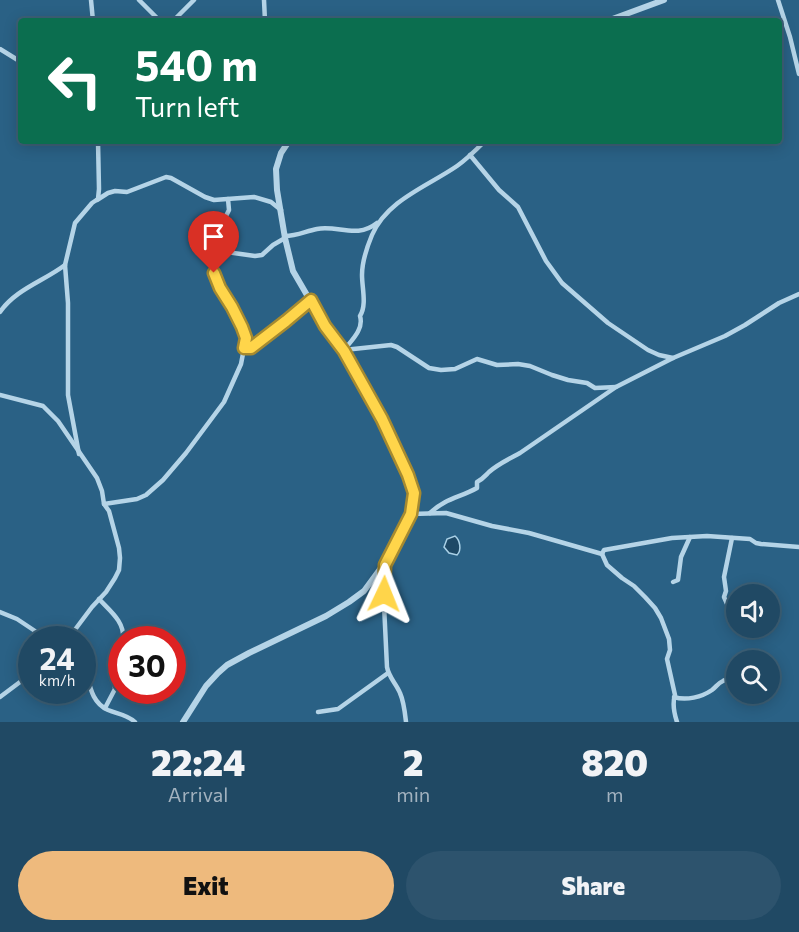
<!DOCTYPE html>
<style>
body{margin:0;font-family:Commissioner,sans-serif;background:#2d536d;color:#f1f3f6;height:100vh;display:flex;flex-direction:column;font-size:22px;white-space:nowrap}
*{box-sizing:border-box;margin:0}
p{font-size:20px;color:#a2b2bf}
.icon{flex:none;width:33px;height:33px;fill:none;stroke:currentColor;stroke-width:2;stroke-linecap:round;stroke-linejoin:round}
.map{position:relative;height:722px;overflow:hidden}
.side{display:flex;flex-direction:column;background:#204964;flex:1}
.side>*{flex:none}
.hud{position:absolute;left:18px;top:18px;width:764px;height:126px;border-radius:6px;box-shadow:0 3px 15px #0003,0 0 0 2px #3d6178;background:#0b6e4f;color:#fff;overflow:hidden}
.buttons{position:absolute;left:726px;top:584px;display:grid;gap:12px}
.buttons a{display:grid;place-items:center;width:54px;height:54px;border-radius:50%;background:#204964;box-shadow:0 3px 15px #0003,0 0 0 2px #3d6178;font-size:30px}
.speed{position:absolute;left:18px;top:626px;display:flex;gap:12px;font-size:30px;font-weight:700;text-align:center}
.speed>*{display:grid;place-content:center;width:78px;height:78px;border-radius:50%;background:#204964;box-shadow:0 3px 15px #0003,0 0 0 2px #3d6178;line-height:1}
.speed small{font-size:15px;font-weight:400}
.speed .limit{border:9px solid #d22;background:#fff;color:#111}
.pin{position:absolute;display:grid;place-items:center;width:51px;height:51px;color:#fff;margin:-62px -26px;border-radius:50% 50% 50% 0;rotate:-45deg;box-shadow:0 0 6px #0007}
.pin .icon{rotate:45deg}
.me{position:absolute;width:66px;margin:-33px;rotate:2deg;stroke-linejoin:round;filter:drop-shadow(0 0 4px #0008)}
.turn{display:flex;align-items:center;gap:21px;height:126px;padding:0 18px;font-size:27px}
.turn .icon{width:78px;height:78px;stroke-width:2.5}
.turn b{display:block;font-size:42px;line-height:51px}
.eta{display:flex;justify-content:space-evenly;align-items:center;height:102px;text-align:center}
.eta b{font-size:36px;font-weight:800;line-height:42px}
.primary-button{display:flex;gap:12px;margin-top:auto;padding:12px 18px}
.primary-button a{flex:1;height:69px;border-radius:36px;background:#eeba7d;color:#111;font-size:24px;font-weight:800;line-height:69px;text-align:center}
.primary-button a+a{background:#2d536d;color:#f1f3f6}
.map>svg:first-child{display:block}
</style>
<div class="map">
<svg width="799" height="722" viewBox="0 0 799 722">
<rect width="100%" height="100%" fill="#2a6185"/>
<path fill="#1e4966" stroke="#aad1e7" stroke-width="1.5" d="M455,536C460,540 462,550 457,555L449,553L444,547L447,539Z"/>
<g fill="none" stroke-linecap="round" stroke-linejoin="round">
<g stroke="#b5d4e7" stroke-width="4.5">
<path d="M91,0L93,21"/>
<path d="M139,0L160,21"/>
<path d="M264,0L265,21"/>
<path d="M778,0L790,37L799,74"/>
<path d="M167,21L176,18L194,0"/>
<path d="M0,49L21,62"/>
<path d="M19,80L21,77"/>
<path d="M470,155L499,190L518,207L546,261L562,283L608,323L648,350L659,355L673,358"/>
<path d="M97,200L108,193L115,191L127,192L166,177L171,178L205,197L214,200L254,197L271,202L281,210"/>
<path d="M285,236C297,236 306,231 317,229C338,225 357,239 377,223"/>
<path d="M205,249L255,256L262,255L273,245L285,238"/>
<path d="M0,312C16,289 44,281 65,265"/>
<path d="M244,348H251L286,321L311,300"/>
<path d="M344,350L391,345L397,347L429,368L441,370L455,369L477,359L497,365L518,364L530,366L552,375L568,380L587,383L595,388L616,387"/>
<path d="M344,350C352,340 364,329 360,316C367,305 362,288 362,275C362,262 367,247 372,235C387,200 428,186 457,166C467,159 476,150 485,141"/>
<path d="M0,395L43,406L58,421L97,478L102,491L104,504L109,511L119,548L120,558L119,570L115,578L106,592L92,607L68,639"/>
<path d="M79,454L68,395V303L65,265L75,223L92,203L98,199L99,189L98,141"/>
<path d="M104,504L137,499L146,495L163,480L186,453L224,402L241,364L246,338L242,327L232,307L220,288L197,232L226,216L229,210L228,199"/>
<path d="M430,513C446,498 459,498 477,488V482C483,479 485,476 489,472C498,464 509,459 520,453L616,387L673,358L725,336L745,325L779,303L799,294"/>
<path d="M411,514L446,513L492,526L529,533L602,554L604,550L672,538L707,536L750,539L756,543L761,544L799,547"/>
<path d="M602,554L607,565L622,578L634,586L645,597L655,608L661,618L669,639L670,650L667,659L675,695C672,704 674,713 677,722"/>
<path d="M385,565L383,584L387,667C389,678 396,683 400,693C404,702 405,713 406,722"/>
<path d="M673,582L678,580L681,557L690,537"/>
<path d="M99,599C110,611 125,622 123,639"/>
<path d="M728,606L724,597L726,591L724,577L732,538"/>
<path d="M0,612L17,619L47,639"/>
<path d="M82,660C90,678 88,701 108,710C118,714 128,715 135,722"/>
<path d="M0,697L32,673"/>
<path d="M674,697C686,701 702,697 712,690C716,687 718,683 723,681C728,678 732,678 736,675"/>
<path d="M105,708L115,689L113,665L122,642"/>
<path d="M318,712L338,709L388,673"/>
</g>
<g stroke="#b5d4e7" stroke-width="6">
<path d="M607,21L664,0"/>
<path d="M183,722L206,686L218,673L227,665L249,653L326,616L349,602L364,591L389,557L411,514L413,503L414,493L408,475L382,419L344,350L325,326L293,271L285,238L277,190L276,169L281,153L289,141"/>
</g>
</g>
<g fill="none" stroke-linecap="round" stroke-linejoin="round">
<g stroke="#a68a30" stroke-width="15">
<path id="route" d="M214,273L220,288L232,307L242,327L246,338L244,348H251L286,321L311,300L325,326L344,351L382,419L408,475L414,493L411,514L385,565L384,594"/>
</g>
<use href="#route" stroke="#ffd54a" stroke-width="10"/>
</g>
</svg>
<div class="buttons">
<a><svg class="icon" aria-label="sound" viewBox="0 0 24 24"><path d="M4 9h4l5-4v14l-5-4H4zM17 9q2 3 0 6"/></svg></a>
<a><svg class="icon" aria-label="search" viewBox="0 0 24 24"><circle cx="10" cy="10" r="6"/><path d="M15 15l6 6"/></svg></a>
</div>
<div class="speed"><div>24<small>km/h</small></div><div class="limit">30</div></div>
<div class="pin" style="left:214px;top:273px;background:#d93025"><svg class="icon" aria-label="arrive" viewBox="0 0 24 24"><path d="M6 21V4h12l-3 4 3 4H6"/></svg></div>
<svg class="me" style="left:384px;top:594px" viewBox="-20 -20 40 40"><path d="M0-17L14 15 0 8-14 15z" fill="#ffd54a" stroke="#fff" stroke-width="4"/></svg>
<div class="hud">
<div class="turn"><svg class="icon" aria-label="left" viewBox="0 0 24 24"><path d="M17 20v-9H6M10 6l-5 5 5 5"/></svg><div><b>540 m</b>Turn left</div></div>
</div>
</div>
<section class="side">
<div class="eta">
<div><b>22:24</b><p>Arrival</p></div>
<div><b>2</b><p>min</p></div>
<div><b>820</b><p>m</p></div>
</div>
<div class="primary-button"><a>Exit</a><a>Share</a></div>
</section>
